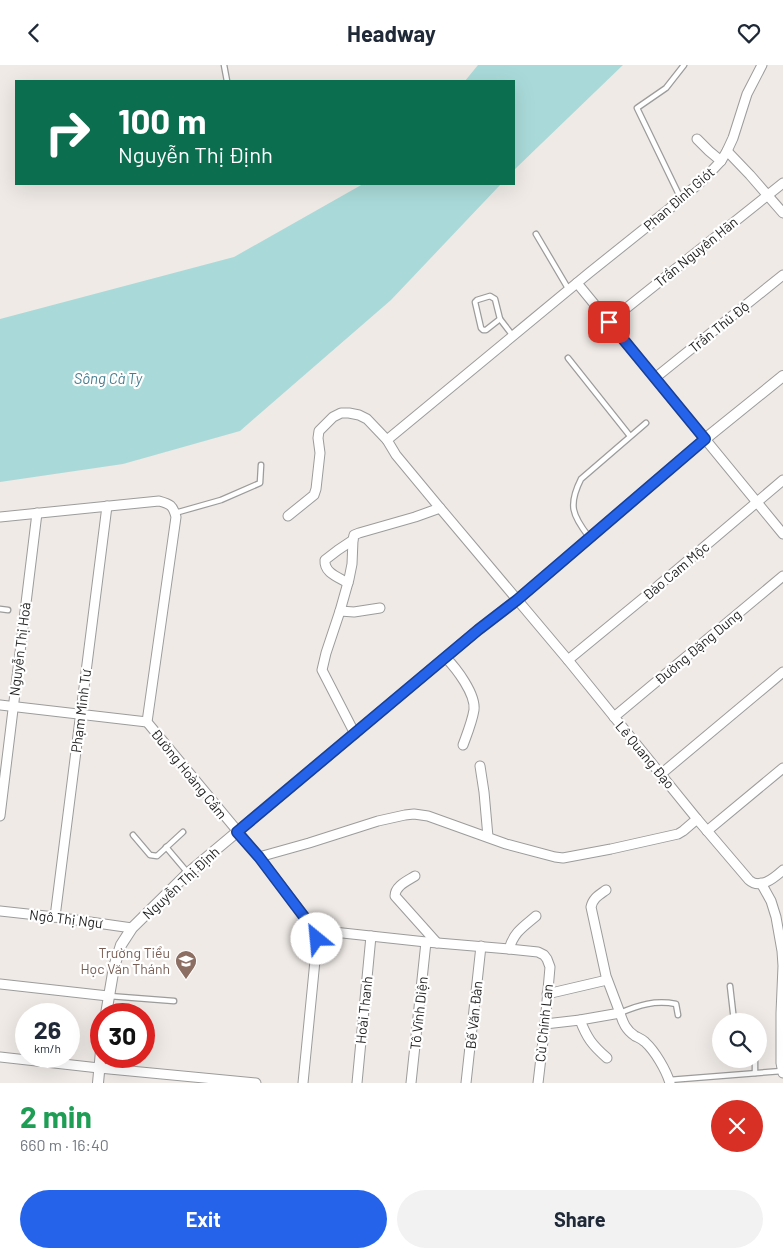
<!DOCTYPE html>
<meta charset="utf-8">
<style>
body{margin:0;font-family:Barlow,sans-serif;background:#f2f2f3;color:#1f2937;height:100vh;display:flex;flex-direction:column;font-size:19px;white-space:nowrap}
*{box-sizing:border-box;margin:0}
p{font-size:16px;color:#747a83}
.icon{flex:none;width:28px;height:28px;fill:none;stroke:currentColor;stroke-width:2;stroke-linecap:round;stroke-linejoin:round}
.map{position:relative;height:1018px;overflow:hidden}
.sheet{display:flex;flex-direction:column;background:#fff;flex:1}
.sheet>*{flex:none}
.top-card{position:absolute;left:15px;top:15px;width:500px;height:105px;border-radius:0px;box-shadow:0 5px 20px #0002;background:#0b6e4f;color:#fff;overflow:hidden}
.tools{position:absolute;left:712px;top:948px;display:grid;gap:10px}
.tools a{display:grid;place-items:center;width:55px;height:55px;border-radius:50%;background:#fff;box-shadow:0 5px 20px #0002;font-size:25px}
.speed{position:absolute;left:15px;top:938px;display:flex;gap:10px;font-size:25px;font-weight:700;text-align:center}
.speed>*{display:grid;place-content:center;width:65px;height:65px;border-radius:50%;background:#fff;box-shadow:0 5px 20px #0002;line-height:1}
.speed small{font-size:12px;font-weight:400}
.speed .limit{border:8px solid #d22;background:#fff;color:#111}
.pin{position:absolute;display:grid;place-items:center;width:42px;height:42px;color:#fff;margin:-21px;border-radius:10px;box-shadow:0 2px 8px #0006}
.me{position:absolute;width:55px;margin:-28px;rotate:332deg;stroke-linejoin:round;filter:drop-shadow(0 0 4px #0008)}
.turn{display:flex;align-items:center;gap:18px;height:105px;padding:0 20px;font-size:22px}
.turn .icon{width:65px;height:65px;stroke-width:2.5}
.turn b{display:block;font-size:35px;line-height:42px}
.round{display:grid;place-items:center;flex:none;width:52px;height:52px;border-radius:26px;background:#f2f2f3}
.overview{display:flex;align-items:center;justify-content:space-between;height:85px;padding:0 20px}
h1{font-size:30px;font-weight:700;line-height:38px;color:#1e9e55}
.primary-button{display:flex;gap:10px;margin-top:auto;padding:10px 20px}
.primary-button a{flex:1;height:58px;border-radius:30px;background:#2563eb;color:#fff;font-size:20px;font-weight:700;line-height:58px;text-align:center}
.primary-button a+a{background:#f2f2f3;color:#1f2937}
header{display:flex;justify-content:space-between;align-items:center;height:65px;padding:0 20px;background:#fff;font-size:22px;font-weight:700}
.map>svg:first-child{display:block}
</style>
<header><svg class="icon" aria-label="back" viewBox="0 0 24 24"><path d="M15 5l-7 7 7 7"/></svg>Headway<svg class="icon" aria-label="heart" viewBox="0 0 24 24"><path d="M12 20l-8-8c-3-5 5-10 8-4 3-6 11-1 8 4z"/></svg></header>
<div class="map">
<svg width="783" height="1018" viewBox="0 0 783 1018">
<rect width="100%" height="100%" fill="#efeae6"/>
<g fill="#a9dad9">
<path d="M478,0H623L514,105V16H465Z"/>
<path d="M363,119H501L391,235L240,366L123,399L0,417V254L234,192Z"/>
</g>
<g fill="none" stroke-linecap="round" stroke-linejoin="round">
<g stroke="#9c9c9c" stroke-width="7">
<g id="service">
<path d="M224,0L227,16"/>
<path d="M681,134L637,43L666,23L684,0"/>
<path d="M536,169L569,225"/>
<path d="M490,231L495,234L500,254L486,265H483L481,263L475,237L477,235Z"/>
<path d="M500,254L513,271"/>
<path d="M568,293L630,371"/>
<path d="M175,448L221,435L260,418L261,400"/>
<path d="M589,472C572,450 568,440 581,414L646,358"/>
<path d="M0,544L8,545"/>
<path d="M133,770L150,790L157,791L183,767"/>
<path d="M166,782L188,808"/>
<path d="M730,921L734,956"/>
<path d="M109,931L174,936"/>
<path d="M620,948C639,940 655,935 676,939L678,950"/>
<path d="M755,1008V994"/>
<path d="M669,1015L782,1006"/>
</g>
</g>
<g stroke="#9c9c9c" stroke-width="11">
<g id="minor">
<path d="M762,0L747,29L733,73L727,86L721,96L703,115L669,144L589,208L387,375L396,390L440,443L568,595L697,754L749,815C760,825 774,813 783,805"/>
<path d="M697,74L709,86L721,96"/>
<path d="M727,86L750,110L783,148"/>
<path d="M577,218L783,469"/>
<path d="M609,257L783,118"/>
<path d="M655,313L783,210"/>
<path d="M288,451L314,430L316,424L320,388L318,373L319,366L333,352L341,348H349L359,350L367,354L387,375"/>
<path d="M0,452L159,436C170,439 173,440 176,452L147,657L259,792L315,865L426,877L509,884L538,887L544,890L547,894L550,902L545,959L538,1018"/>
<path d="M348,518C338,512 324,508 325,495L338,485L353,475"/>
<path d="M340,546L354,547L380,543"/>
<path d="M446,593C456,603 476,629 474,645C472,657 467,669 463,680"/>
<path d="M568,595L652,526L783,415"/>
<path d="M0,640L147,657"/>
<path d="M614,652L783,511"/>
<path d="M355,669L322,605L326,588L340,546L349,514L352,499L353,475L354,470L359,468L415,452L440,443"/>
<path d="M480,701L484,727L488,772"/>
<path d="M661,709L783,607"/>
<path d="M0,751L37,448"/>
<path d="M707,766L783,703"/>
<path d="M259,792L309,778L378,756L405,750L414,749L428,751L506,779L555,792L563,793L611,784L678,769L683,766L697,754"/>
<path d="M415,811C407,816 395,821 395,831L437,878"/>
<path d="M761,818L771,836L776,852L782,886L783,901L781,948V998L783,1008"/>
<path d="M0,846L55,852L132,863"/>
<path d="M55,852L107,441"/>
<path d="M509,884C514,867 523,862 536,851"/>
<path d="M0,919L108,931"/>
<path d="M547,929L607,915"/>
<path d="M620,948C623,958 626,965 635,971C639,973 642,974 645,977C655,986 666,1005 670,1018"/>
<path d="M580,955C587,973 592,980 607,993"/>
<path d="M545,959L580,955L620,948L606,911L591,842C593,833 599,830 606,825"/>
<path d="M0,992L99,1003L256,1018"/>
<path d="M303,1018L317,875L315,865"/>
<path d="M357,1018L371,871"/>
<path d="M411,1018L426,877"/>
<path d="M466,1018L481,881"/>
</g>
</g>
<g stroke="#9c9c9c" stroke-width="12">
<g id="tertiary">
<path d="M106,949L114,902L121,880L132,863L188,808L478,565L517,535L705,374L783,311"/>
<path d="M98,1018L101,986"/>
</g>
</g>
<use href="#service" stroke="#fff" stroke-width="4.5"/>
<use href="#minor" stroke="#fff" stroke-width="9"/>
<use href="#tertiary" stroke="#fff" stroke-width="10"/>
</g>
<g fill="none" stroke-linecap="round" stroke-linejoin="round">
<g stroke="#184099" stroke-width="12">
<path id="route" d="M317,874L314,865L259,792L237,767L478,565L517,535L705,374L609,257"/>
</g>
<use href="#route" stroke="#2563eb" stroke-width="9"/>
</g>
<defs>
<g id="school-pin" transform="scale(1.125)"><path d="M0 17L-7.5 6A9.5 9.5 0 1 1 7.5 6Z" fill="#8d6e63" stroke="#fff"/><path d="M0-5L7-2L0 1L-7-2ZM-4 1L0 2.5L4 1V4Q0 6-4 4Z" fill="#fff"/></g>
</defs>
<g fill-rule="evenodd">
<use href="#school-pin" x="186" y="896"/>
</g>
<g text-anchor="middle" stroke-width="4.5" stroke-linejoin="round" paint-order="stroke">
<g font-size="14" fill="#1f1f1f" stroke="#fff">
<text transform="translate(679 134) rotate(-41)" y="5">Phan Đình Giót</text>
<text transform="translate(696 187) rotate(-39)" y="5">Trần Nguyên Hãn</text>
<text transform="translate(719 262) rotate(-39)" y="5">Trần Thủ Độ</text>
<text transform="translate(676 506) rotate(-40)" y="5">Đào Cam Mộc</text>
<text transform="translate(698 582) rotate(-40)" y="5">Đường Đặng Dung</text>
<text transform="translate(20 584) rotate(-83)" y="5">Nguyễn Thị Hoà</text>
<text transform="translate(81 646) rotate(-83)" y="5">Phạm Minh Tư</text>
<text transform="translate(645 690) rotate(50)" y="5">Lê Quang Đạo</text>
<text transform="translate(189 709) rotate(51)" y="5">Đường Hoàng Cầm</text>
<text transform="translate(181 818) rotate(-43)" y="5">Nguyễn Thị Định</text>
<text transform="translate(66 854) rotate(7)" y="5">Ngô Thị Ngư</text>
<text transform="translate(364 945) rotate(-84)" y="5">Hoài Thanh</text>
<text transform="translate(419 948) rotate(-84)" y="5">Tô Vĩnh Diện</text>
<text transform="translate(474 950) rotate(-84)" y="5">Bế Văn Đàn</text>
<text transform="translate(544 958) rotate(-84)" y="5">Cù Chính Lan</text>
</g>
<g font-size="14" fill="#785e54" stroke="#fff" text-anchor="end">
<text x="170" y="893">Trường Tiểu<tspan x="170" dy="16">Học Văn Thánh</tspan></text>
</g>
<g font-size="15" font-style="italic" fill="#477e91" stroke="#fff">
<text x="108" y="319">Sông Cà Ty</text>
</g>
</g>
</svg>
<div class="tools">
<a><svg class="icon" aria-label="search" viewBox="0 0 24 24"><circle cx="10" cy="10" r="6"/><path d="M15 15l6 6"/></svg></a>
</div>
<div class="speed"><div>26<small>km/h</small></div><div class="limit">30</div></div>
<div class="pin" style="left:609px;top:257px;background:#d93025"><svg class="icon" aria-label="arrive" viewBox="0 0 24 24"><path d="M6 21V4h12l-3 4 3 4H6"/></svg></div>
<svg class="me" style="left:317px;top:874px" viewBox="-20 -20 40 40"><circle r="19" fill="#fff"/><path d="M0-13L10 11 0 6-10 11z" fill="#2563eb"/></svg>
<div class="top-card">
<div class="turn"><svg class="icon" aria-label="right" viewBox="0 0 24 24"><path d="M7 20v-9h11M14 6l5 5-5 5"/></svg><div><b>100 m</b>Nguyễn Thị Định</div></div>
</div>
</div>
<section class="sheet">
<div class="overview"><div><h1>2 min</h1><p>660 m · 16:40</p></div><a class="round" style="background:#d93025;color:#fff"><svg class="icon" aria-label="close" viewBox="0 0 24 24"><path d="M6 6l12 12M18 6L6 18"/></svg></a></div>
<div class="primary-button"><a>Exit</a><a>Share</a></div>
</section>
